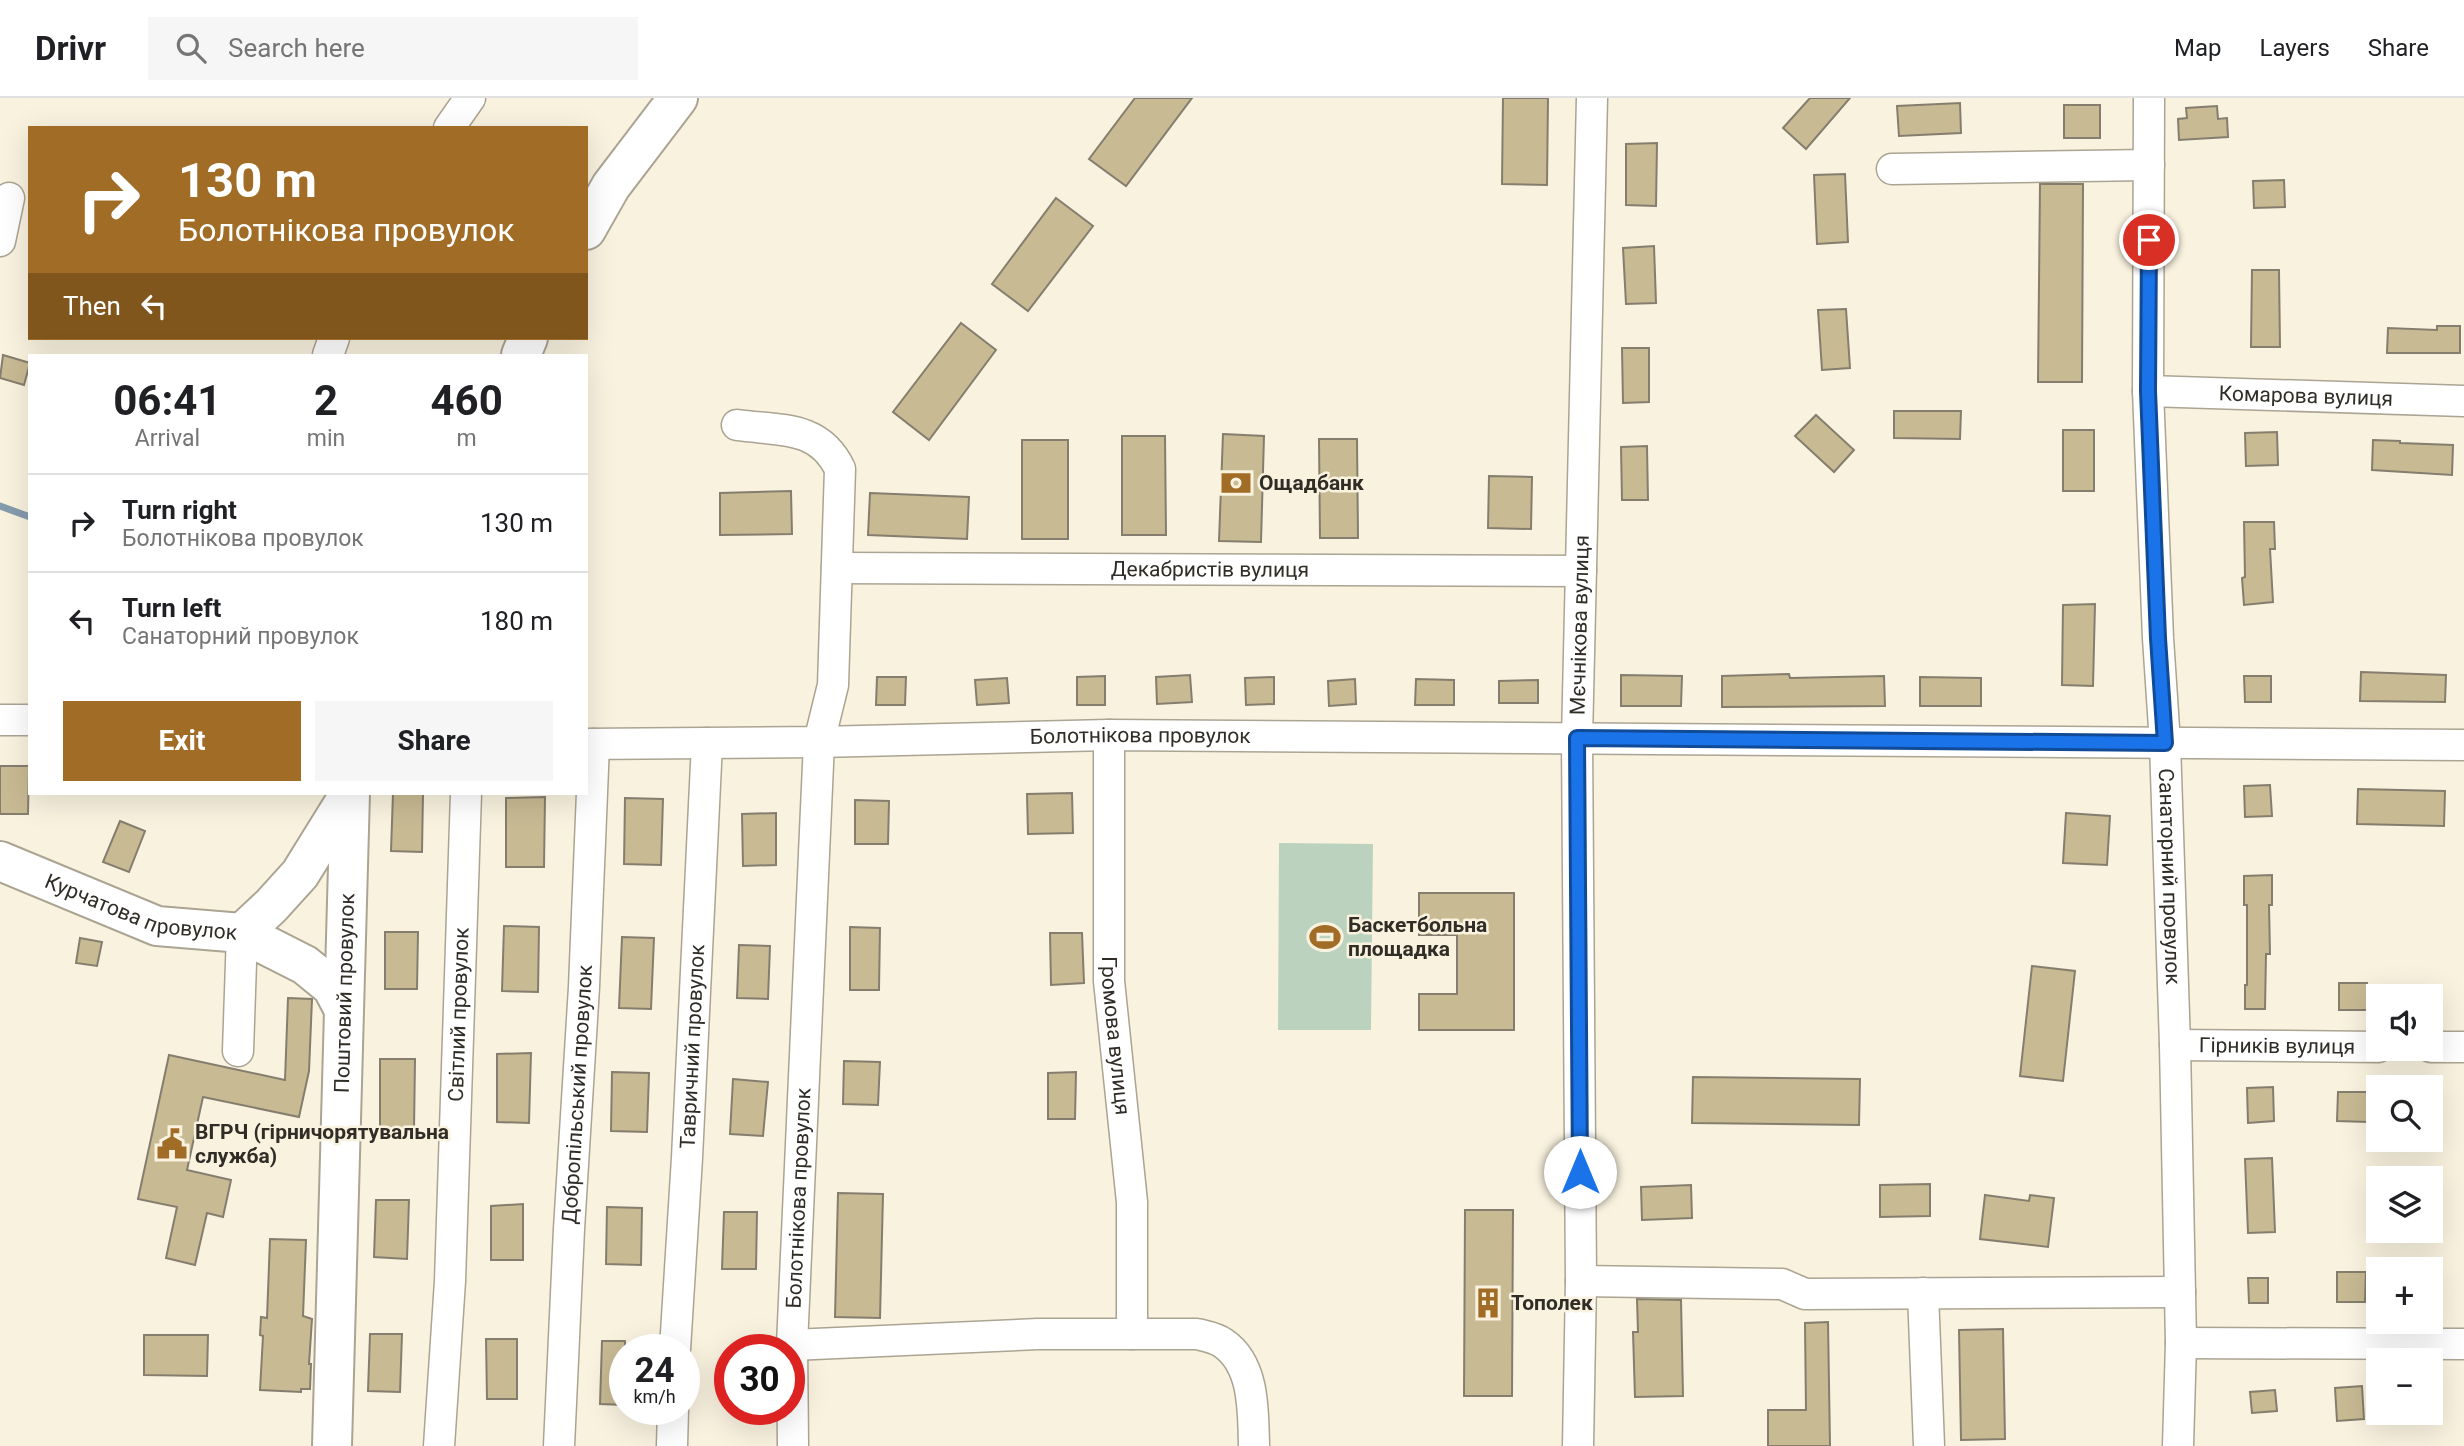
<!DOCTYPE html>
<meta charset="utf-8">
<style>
body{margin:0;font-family:Roboto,sans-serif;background:#f6f6f6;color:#202124;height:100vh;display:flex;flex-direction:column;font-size:26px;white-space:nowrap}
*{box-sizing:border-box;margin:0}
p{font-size:23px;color:#757577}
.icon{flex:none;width:38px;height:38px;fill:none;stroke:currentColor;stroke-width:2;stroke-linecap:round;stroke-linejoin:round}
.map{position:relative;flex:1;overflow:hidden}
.drawer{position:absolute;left:28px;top:256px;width:560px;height:441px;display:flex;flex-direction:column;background:#fff;border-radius:0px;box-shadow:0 7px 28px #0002}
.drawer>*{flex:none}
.guide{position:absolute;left:28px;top:28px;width:560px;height:214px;border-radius:0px;box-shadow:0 7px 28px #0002;background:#a16c25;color:#fff;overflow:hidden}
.controls{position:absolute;left:2366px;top:886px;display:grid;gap:14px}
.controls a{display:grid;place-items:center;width:77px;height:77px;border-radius:0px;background:#fff;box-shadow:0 7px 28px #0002;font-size:35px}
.speed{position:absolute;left:609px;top:1236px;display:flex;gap:14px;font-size:35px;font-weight:700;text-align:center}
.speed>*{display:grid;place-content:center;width:91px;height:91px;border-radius:50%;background:#fff;box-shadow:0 7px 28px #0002;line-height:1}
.speed small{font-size:18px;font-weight:400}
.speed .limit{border:10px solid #d22;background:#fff;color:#111}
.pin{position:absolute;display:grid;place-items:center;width:60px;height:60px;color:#fff;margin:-30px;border:4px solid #fff;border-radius:50%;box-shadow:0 2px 7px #0007}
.me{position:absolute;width:77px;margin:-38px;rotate:0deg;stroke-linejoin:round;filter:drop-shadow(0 0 5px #0008)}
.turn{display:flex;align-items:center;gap:24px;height:147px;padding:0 35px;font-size:32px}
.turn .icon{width:91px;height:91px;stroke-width:2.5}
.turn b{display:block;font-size:49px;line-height:60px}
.then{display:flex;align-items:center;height:66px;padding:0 35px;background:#0003;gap:14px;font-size:26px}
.eta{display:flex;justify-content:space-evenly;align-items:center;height:119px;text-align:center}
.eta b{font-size:42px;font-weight:700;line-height:49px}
.primary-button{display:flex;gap:14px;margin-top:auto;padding:14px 35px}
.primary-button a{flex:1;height:80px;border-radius:0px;background:#a16c25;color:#fff;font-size:28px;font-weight:700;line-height:80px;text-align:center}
.primary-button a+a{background:#f6f6f6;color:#202124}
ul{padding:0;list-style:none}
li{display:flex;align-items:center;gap:21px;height:98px;padding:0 35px;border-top:2px solid #e0e0e0}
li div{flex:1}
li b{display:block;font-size:26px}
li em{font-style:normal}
header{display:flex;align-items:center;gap:42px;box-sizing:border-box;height:98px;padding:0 35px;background:#fff;border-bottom:2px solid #e0e0e0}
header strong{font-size:33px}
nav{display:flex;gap:38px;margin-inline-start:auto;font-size:24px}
.search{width:490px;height:63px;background:#f6f6f6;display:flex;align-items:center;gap:18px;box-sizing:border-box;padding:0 24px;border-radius:0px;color:#757577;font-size:26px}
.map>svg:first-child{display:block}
</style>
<header>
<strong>Drivr</strong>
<div class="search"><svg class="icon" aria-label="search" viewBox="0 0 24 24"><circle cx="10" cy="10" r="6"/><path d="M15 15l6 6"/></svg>Search here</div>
<nav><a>Map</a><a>Layers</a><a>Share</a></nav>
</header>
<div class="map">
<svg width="2464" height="1348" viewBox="0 0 2464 1348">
<rect width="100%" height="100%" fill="#f9f2df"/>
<path fill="#bbd3be" d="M1279,745L1373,746L1371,932H1278Z"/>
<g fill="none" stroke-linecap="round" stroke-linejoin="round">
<path stroke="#859cae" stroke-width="7" d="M0,408L30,419"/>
</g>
<g fill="#c8ba93" stroke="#857e6e" stroke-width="2">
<path d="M1135,0H1192L1126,88L1089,61Z"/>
<path d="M1503,0H1548L1547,87L1502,86Z"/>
<path d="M1810,0H1850L1806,51L1783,30Z"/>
<path d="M1960,5L1961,35L1899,38L1897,8Z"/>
<rect x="2064" y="7" width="36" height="33"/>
<path d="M2217,8L2218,21L2227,20L2228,39L2179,42L2178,21L2187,20L2186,10Z"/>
<path d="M1657,45L1656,108L1626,107V46Z"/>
<path d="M1845,76L1848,144L1817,146L1814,77Z"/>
<path d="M2284,82L2285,109L2254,110L2253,83Z"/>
<path d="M2040,86H2083L2082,284H2038Z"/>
<path d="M1056,100L1093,128L1028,213L992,186Z"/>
<path d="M1654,148L1656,205L1626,206L1623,150Z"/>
<path d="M2252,172H2279L2280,249H2251Z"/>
<path d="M1846,211L1850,270L1822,272L1818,212Z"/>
<path d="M961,225L996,252L929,342L893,314Z"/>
<path d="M2437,228H2460V255H2387L2388,230L2437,232Z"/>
<path d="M1622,250H1649V304L1623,305Z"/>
<path d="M3,257L30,265L24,287L0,280Z"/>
<path d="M1894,313H1961L1960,341L1894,340Z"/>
<path d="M1816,317L1854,352L1834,374L1795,338Z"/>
<rect x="2063" y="332" width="31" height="61"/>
<path d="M2277,334L2278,367L2246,368L2245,335Z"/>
<path d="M1223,336L1264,338L1261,444L1219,443Z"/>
<path d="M1122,338H1165L1166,437H1122Z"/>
<path d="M1319,341H1357L1358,440H1320Z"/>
<rect x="1022" y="342" width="46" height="99"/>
<path d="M2373,342L2400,343V345L2453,347L2452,377L2372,372Z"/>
<path d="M1647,348L1648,402H1622L1621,349Z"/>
<path d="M1489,378L1532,379L1531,431L1488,430Z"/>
<path d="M791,393L792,436L720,437V395Z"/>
<path d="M870,395L969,399L967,441L868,437Z"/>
<path d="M2244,424H2274L2275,451H2270L2273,504L2244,507L2242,480L2245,479Z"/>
<path d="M2095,506L2093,588L2062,587L2063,507Z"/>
<path d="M2361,574L2446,577L2445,604L2360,603Z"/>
<path d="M1789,576L1790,580L1884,578L1885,608L1722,609V578Z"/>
<path d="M1190,577L1192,604L1157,606L1156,579Z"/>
<path d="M1621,577L1682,578L1681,608H1621Z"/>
<path d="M1105,578V607H1077V579Z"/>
<path d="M2244,578H2271V604H2245Z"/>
<path d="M877,579H906L905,607H876Z"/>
<path d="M1274,579V606L1246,607L1245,580Z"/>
<path d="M1920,579L1981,580V608H1920Z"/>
<path d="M1007,580L1009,605L977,607L975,582Z"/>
<path d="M1355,581L1356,606L1329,608L1328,583Z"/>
<path d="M1416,581L1454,582V607H1415Z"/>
<path d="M1538,582V605H1499V583Z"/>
<path d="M0,668H29L28,716H0Z"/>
<path d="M2270,687L2272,718L2245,719L2244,688Z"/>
<path d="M2358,691L2445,693L2444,728L2357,726Z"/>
<path d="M393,695H423L422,754L391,753Z"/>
<path d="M1072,695L1073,735L1028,736L1027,696Z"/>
<path d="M545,699L544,769H506V700Z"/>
<path d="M625,700L663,701L661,767L624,766Z"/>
<path d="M855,702L889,703L888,746H855Z"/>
<path d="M776,715V767L743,768L742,716Z"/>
<path d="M2066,715L2110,718L2107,767L2063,765Z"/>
<path d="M120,723L145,733L129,774L103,764Z"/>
<path d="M2272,777V807H2269L2270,856H2266L2265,911H2245V887H2247V807H2244V778Z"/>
<path d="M1419,795H1514V932H1419V896H1457V837H1419Z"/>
<path d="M504,828L539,829L538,894L502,893Z"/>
<path d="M850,829L880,830L879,892H850Z"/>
<path d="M385,834H418L417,891H385Z"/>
<path d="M1050,835H1082L1084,885L1051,887Z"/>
<path d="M622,839L654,840L651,911L619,910Z"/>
<path d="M80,840L102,844L97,868L76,865Z"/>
<path d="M739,847L770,848L768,901L737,900Z"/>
<path d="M2032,868L2075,873L2063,983L2020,978Z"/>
<rect x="2339" y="885" width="28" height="27"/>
<path d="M288,900L312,901L309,973L299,1019L203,999L187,1072L231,1082L223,1119L207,1115L195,1167L166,1160L177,1109L138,1101L169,957L285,982Z"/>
<path d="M531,955L529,1025L497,1024V956Z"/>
<path d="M380,961H415L414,1032H380Z"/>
<path d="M844,963L880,964L878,1007L843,1006Z"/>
<path d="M612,974L649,975L647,1034L611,1033Z"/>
<path d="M1076,974L1075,1021H1048V975Z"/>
<path d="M1693,979L1860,981L1859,1027L1692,1025Z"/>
<path d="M733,981L768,984L763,1038L730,1036Z"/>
<path d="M2273,989L2274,1023L2248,1025L2247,990Z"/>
<path d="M2338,994H2368V1024L2337,1023Z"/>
<path d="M2272,1060L2275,1134L2248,1135L2245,1061Z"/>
<path d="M1930,1086V1118L1880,1119V1087Z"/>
<path d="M1691,1087L1692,1120L1642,1122L1641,1089Z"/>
<path d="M838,1095L883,1096L880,1220L835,1219Z"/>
<path d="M1985,1097L2029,1103L2030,1097L2054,1100L2048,1149L1980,1141Z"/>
<path d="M376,1102H409L407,1161L374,1159Z"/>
<path d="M523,1106V1162H491V1108Z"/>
<path d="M607,1109L642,1110L641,1167L606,1166Z"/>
<path d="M1465,1112H1513L1512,1298H1464Z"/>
<path d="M724,1114H757L756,1171H722Z"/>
<path d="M270,1141L306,1142L303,1218L312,1221L309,1266H311L310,1291H301V1294L260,1292L263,1238L260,1237L261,1219L267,1220Z"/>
<path d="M2337,1174H2366L2365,1204H2337Z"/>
<path d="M2248,1180H2268V1205H2249Z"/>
<path d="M1637,1201L1681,1202L1683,1298L1635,1299L1633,1234H1638Z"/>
<path d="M1828,1224L1830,1348H1768V1312H1806L1805,1225Z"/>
<path d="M2003,1231L2005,1341L1961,1342L1959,1232Z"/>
<path d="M370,1236H402L400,1294L368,1293Z"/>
<path d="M144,1237H208L207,1278L144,1277Z"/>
<path d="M486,1241H517V1301H487Z"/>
<path d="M602,1243H625V1307L600,1306Z"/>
<path d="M2362,1288L2364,1321L2337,1323L2335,1290Z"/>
<path d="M2275,1292L2277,1313L2252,1315L2250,1294Z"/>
</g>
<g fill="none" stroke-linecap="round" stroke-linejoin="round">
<g stroke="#aba493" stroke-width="33">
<g id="minor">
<path id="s1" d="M2149,0L2148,293L2158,540L2165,645L2175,947L2181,1245L2178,1348"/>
<path d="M449,30L470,0"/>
<path d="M1892,71L2149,67"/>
<path d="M0,143L9,100"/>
<path d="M328,257L334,240"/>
<path id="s2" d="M2148,293L2464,303"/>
<path id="s3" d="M837,470L1581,473"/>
<path d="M0,622H30"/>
<path id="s4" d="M1109,637V883L1132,1104V1236"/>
<path d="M586,646L819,644L833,587L840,371C819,327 781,333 737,327"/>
<path id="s5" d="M2175,947L2378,949"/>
<path d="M2431,949H2464"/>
<path d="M238,953L242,835"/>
<path d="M1581,1183L1782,1186L1805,1196L2180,1194"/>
<path d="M1923,1195L1929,1348"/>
<path d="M2181,1245L2464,1246"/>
<path d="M792,1247L1038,1236H1197C1205,1238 1216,1240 1223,1245C1255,1267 1253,1313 1254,1348"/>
<path id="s6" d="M675,1251L687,1060L707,645"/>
<path id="s7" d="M439,1348L450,1183L466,695"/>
<path id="s8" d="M559,1348L569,1131L584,889L594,646"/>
<path d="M672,1348L673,1311"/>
<path id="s9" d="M793,1348L792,1247L819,644L1109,637L2464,647"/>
<path id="s10" d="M1578,1348L1581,1183L1577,641L1592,0"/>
</g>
</g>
<g stroke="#aba493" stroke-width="42">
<g id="major">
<path d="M586,132L611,88L678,0"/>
<path d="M521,257L528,240"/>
<path id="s11" d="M0,763L157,828L242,835L305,867L332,889L343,910"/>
<path d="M242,835L271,808L300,776L349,697"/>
<path id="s12" d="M332,1348L350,695"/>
</g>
</g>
<use href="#minor" stroke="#fff" stroke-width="30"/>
<use href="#major" stroke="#fff" stroke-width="38"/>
</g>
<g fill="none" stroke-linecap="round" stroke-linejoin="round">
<g stroke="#114b97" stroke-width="18">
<path id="route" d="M1580,1074L1577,640L2165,645L2158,540L2148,293L2149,142"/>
</g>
<use href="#route" stroke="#1a73e8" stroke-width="12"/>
</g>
<defs>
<g id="bank-bare" transform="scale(2.415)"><path d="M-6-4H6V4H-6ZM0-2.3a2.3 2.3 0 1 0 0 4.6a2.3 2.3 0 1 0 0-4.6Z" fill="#a16c25" stroke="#f9f2df" stroke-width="2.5" paint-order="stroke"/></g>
<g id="stadium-bare" transform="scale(2.415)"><path d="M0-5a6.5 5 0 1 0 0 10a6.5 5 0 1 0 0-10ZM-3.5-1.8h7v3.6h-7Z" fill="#a16c25" stroke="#f9f2df" stroke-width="2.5" paint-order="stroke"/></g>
<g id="civic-bare" transform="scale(2.415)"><path d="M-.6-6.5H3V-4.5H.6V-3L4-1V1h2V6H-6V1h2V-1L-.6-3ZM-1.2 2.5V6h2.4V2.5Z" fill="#a16c25" stroke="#f9f2df" stroke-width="2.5" paint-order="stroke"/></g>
<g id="building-bare" transform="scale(2.415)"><path d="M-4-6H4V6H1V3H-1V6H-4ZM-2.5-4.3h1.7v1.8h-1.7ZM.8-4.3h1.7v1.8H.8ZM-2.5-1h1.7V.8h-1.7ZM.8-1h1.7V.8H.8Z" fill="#a16c25" stroke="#f9f2df" stroke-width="2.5" paint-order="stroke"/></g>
</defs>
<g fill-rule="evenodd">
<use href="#bank-bare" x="1236" y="385"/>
<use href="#stadium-bare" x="1325" y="839"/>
<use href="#civic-bare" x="172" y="1046"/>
<use href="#building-bare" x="1488" y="1205"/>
</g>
<g text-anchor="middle" stroke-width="5" stroke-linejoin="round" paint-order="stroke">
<g font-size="21" fill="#2f2d26" stroke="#f9f2df">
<text dy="7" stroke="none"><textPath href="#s2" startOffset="158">Комарова вулиця</textPath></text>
<text dy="7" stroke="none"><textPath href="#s3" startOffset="373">Декабристів вулиця</textPath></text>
<text dy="7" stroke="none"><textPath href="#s10" startOffset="821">Мєчнікова вулиця</textPath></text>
<text dy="7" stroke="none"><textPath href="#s9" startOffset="1026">Болотнікова провулок</textPath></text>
<text dy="7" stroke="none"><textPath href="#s1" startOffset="779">Санаторний провулок</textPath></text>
<text dy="7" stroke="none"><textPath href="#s11" startOffset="150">Курчатова провулок</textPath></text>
<text dy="7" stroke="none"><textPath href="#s12" startOffset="453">Поштовий провулок</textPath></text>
<text dy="7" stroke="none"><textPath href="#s7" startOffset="432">Світлий провулок</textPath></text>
<text dy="7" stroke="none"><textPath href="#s4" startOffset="301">Громова вулиця</textPath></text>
<text dy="7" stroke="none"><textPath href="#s6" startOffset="303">Тавричний провулок</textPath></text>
<text dy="7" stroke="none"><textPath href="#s5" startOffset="102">Гірників вулиця</textPath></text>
<text dy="7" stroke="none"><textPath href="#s8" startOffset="352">Добропільський провулок</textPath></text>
<text dy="7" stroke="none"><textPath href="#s9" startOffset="248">Болотнікова провулок</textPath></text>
</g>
<g font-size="21" font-weight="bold" fill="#2f2d26" stroke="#f9f2df" text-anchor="start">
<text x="1259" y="392">Ощадбанк</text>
<text x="1348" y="834">Баскетбольна<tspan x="1348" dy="24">площадка</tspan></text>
<text x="195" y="1041">ВГРЧ (гірничорятувальна<tspan x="195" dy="24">служба)</tspan></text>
<text x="1511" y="1212">Тополек</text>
</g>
</g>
</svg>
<div class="controls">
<a><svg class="icon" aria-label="sound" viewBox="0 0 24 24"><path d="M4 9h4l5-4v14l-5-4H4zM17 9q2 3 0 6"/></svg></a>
<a><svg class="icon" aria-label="search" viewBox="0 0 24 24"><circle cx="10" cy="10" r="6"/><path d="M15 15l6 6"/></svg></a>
<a><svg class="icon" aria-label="layers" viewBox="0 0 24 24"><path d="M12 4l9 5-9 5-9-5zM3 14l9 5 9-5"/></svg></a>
<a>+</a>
<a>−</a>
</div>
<div class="speed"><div>24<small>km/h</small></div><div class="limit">30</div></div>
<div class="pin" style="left:2149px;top:142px;background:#d93025"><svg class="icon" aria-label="arrive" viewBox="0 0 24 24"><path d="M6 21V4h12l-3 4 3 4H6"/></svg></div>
<svg class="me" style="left:1580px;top:1074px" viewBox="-20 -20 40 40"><circle r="19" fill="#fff"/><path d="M0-13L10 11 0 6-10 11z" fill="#1a73e8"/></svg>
<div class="guide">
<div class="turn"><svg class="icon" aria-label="right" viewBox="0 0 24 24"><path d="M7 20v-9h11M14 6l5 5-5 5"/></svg><div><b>130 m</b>Болотнікова провулок</div></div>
<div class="then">Then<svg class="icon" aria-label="left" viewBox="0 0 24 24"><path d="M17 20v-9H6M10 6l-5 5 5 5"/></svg></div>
</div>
<section class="drawer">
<div class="eta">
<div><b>06:41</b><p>Arrival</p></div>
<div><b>2</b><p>min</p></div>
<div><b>460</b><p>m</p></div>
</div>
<ul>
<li><svg class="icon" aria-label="right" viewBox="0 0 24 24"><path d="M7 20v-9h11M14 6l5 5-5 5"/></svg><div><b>Turn right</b><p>Болотнікова провулок</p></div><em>130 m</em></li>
<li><svg class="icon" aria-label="left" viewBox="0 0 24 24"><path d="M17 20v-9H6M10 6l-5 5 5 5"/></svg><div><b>Turn left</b><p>Санаторний провулок</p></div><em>180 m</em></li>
</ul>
<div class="primary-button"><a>Exit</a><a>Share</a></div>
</section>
</div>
